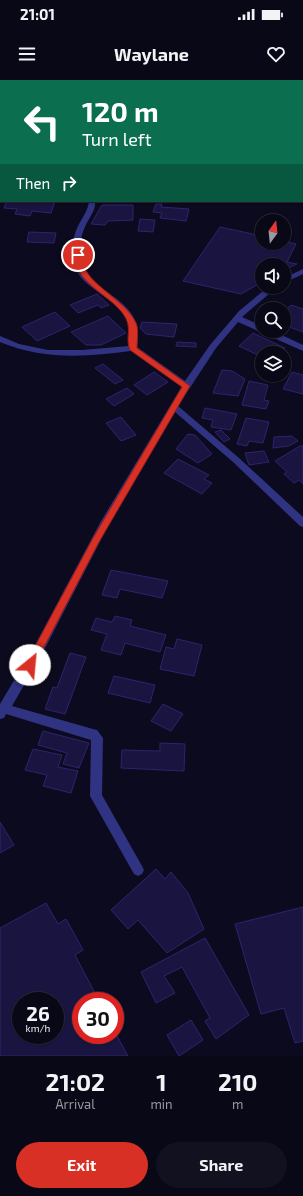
<!DOCTYPE html>
<style>
body{margin:0;font-family:"Exo 2",sans-serif;background:#12111f;color:#f1f3f6;height:100vh;display:flex;flex-direction:column;font-size:15px;white-space:nowrap}
*{box-sizing:border-box;margin:0}
p{font-size:13px;color:#999aa1}
.icon{flex:none;width:22px;height:22px;fill:none;stroke:currentColor;stroke-width:2;stroke-linecap:round;stroke-linejoin:round}
.map{position:relative;height:976px;overflow:hidden}
.panel{display:flex;flex-direction:column;background:#090816;flex:1}
.panel>*{flex:none}
.guide{position:absolute;left:0px;top:0px;width:303px;height:122px;box-shadow:0 1px 3px #0004,0 0 0 1px #292935;background:#0b6e4f;color:#fff;overflow:hidden}
.needle{width:26px;rotate:15deg}
.fabs{position:absolute;left:255px;top:134px;display:grid;gap:8px}
.fabs a{display:grid;place-items:center;width:36px;height:36px;border-radius:50%;background:#090816;box-shadow:0 1px 3px #0004,0 0 0 1px #292935;font-size:20px}
.speed{position:absolute;left:12px;top:912px;display:flex;gap:8px;font-size:20px;font-weight:700;text-align:center}
.speed>*{display:grid;place-content:center;width:52px;height:52px;border-radius:50%;background:#090816;box-shadow:0 1px 3px #0004,0 0 0 1px #292935;line-height:1}
.speed small{font-size:10px;font-weight:400}
.speed .limit{border:6px solid #d22;background:#fff;color:#111}
.pin{position:absolute;display:grid;place-items:center;width:34px;height:34px;color:#fff;margin:-17px;border:2px solid #fff;border-radius:50%;box-shadow:0 1px 4px #0007}
.me{position:absolute;width:44px;margin:-22px;rotate:28deg;stroke-linejoin:round;filter:drop-shadow(0 0 3px #0008)}
.turn{display:flex;align-items:center;gap:14px;height:84px;padding:0 16px;font-size:18px}
.turn .icon{width:52px;height:52px;stroke-width:2.5}
.turn b{display:block;font-size:28px;line-height:34px}
.then{display:flex;align-items:center;height:38px;padding:0 16px;background:#0003;gap:8px;font-size:15px}
.eta{display:flex;justify-content:space-evenly;align-items:center;height:68px;text-align:center}
.eta b{font-size:24px;font-weight:700;line-height:28px}
.primary-button{display:flex;gap:8px;margin-top:auto;padding:8px 16px}
.primary-button a{flex:1;height:46px;border-radius:24px;background:#d93025;color:#fff;font-size:16px;font-weight:700;line-height:46px;text-align:center}
.primary-button a+a{background:#12111f;color:#f1f3f6}
.status{display:flex;justify-content:space-between;align-items:center;height:28px;padding:0 20px;background:#090816;direction:ltr}
.status svg{height:11px;fill:currentColor}
header{display:flex;justify-content:space-between;align-items:center;height:52px;padding:0 16px;background:#090816;font-size:18px;font-weight:700}
.map>svg:first-child{display:block}
</style>
<div class="status"><b>21:01</b><svg viewBox="0 0 49 12"><path d="M0 12V9h3v3zM5 12V6h3v6zM10 12V3h3v9zM15 12V0h3v12zM26 1h20v11H26zM47 4h2v5h-2z"/></svg></div>
<header><svg class="icon" aria-label="menu" viewBox="0 0 24 24"><path d="M4 6h16M4 12h16M4 18h16"/></svg>Waylane<svg class="icon" aria-label="heart" viewBox="0 0 24 24"><path d="M12 20l-8-8c-3-5 5-10 8-4 3-6 11-1 8 4z"/></svg></header>
<div class="map">
<svg width="303" height="976" viewBox="0 0 303 976">
<rect width="100%" height="100%" fill="#0c0a1e"/>
<g fill="#1a1441" stroke="#2d246f" fill-rule="evenodd">
<path d="M7,121H55L51,133L32,131L30,136L15,134L17,129L4,128Z"/>
<path d="M156,124H162L161,127L189,129L186,141L160,138L162,133L153,132Z"/>
<path d="M102,125H133V140L108,141L105,145L91,144Z"/>
<path d="M140,139L155,140L153,152L138,151Z"/>
<path d="M220,147L262,156V163H284V161L296,164L287,182L297,184L284,190V185H262V202L241,214L183,201Z"/>
<path d="M29,152L56,153L54,163L27,162Z"/>
<path d="M97,214L109,225L101,228L98,225L78,233L70,225Z"/>
<path d="M291,225L303,229V252L284,245V232Z"/>
<path d="M55,232L70,246L37,261L22,247Z"/>
<path d="M108,236L126,253L101,265H86L71,252Z"/>
<path d="M142,242L177,244L174,257L146,254L140,248Z"/>
<path d="M253,253L285,268L279,273H262V277L239,266Z"/>
<path d="M177,262L196,263V267L176,266Z"/>
<path d="M103,284L123,300L115,304L95,288Z"/>
<path d="M222,290L232,291L245,299L238,316L213,313Z"/>
<path d="M154,292L168,302L147,315L134,305Z"/>
<path d="M292,292L303,295V314L283,309Z"/>
<path d="M249,301L268,305L264,320L269,321L266,329L242,325Z"/>
<path d="M127,308L134,314L114,326L106,319Z"/>
<path d="M205,328L237,334L231,350L211,347L213,340L202,338Z"/>
<path d="M121,337L136,355L121,361L106,343Z"/>
<path d="M246,338L269,342L263,363L249,361L247,366L237,364Z"/>
<path d="M221,350L230,359L224,362L215,352Z"/>
<path d="M188,354L195,355L212,374L198,383L176,369Z"/>
<path d="M292,356L298,361L289,366L273,368L274,357Z"/>
<path d="M300,366H303V404L299,400L294,403L284,394L287,392L275,381Z"/>
<path d="M264,371L269,382L249,385L245,373Z"/>
<path d="M178,379L209,395L204,399L212,403L202,414L164,393Z"/>
<path d="M111,490L168,501L162,518L120,509L117,518L102,515Z"/>
<path d="M115,536L132,540L130,546L166,555L160,572L125,563L121,575L101,570L107,554L91,550L96,538L112,542Z"/>
<path d="M177,559L202,565L194,596L160,589L166,567L174,569Z"/>
<path d="M70,573L86,577L65,634L45,629L53,607L57,608Z"/>
<path d="M114,596L155,605L150,623L108,613Z"/>
<path d="M163,624L183,634L171,651L151,641Z"/>
<path d="M43,651L89,663L79,688L63,684L67,673L38,665Z"/>
<path d="M160,663L185,664L184,691L121,688L122,670L160,671Z"/>
<path d="M33,669L62,675L58,687L78,691L71,713L43,706L47,695L25,690Z"/>
<path d="M0,742L14,765L0,773Z"/>
<path d="M156,789L165,799L171,792L188,813L204,849L167,873L138,840L128,849L111,830Z"/>
<path d="M46,823L58,844L66,839L83,870L75,875L99,921H81V955H115V952L128,976H0V848ZM21,921H55V955H21Z"/>
<path d="M303,827V961L295,963L284,928L261,934L235,844Z"/>
<path d="M205,858L249,935L216,959L205,941L210,938L182,887L164,896L175,913L156,923L141,892Z"/>
<path d="M191,940L203,960L179,976L167,955Z"/>
</g>
<g fill="none" stroke-linecap="round" stroke-linejoin="round">
<g fill="#303382" fill-rule="evenodd">
<path d="M89,121H95V125C94,133 88,139 85,147C81,155 80,165 80,174C80,208 130,214 137,246C139,252 137,260 137,267L185,301L210,265L239,231L268,207H277L242,237L262,246V251H273L303,265V271L238,242L216,268L178,326L239,378L303,437V447L300,446L233,382L175,332L107,448L42,574L12,626L93,649L97,650L103,658L102,715L142,786L144,790L142,794L138,796L134,794L90,716L91,660L6,634L4,638L0,639V624L34,567L100,443L182,306L131,271C86,277 43,280 0,262V256L19,264L48,270H82L129,266C129,259 131,251 129,245C121,217 80,211 73,182C71,171 73,156 78,146C82,138 88,131 89,121Z"/>
<path d="M303,189V194L284,203V198Z"/>
</g>
</g>
<path fill="#d93025" stroke="#8d1f18" d="M78,173L81,175C82,204 124,217 136,243C139,249 137,261 137,268L190,306L99,462L33,588L30,589L25,585L93,458L182,307L130,270C124,255 135,247 120,230C105,213 75,201 74,175Z"/>
</svg>
<div class="fabs">
<a><svg class="needle" viewBox="-14 -14 28 28"><path d="M0-13l5 13h-10z" fill="#e53935"/><path d="M0 13l5-13h-10z" fill="#999aa1"/></svg></a>
<a><svg class="icon" aria-label="sound" viewBox="0 0 24 24"><path d="M4 9h4l5-4v14l-5-4H4zM17 9q2 3 0 6"/></svg></a>
<a><svg class="icon" aria-label="search" viewBox="0 0 24 24"><circle cx="10" cy="10" r="6"/><path d="M15 15l6 6"/></svg></a>
<a><svg class="icon" aria-label="layers" viewBox="0 0 24 24"><path d="M12 4l9 5-9 5-9-5zM3 14l9 5 9-5"/></svg></a>
</div>
<div class="speed"><div>26<small>km/h</small></div><div class="limit">30</div></div>
<div class="pin" style="left:78px;top:175px;background:#d93025"><svg class="icon" aria-label="arrive" viewBox="0 0 24 24"><path d="M6 21V4h12l-3 4 3 4H6"/></svg></div>
<svg class="me" style="left:30px;top:585px" viewBox="-20 -20 40 40"><circle r="19" fill="#fff"/><path d="M0-13L10 11 0 6-10 11z" fill="#d93025"/></svg>
<div class="guide">
<div class="turn"><svg class="icon" aria-label="left" viewBox="0 0 24 24"><path d="M17 20v-9H6M10 6l-5 5 5 5"/></svg><div><b>120 m</b>Turn left</div></div>
<div class="then">Then<svg class="icon" aria-label="right" viewBox="0 0 24 24"><path d="M7 20v-9h11M14 6l5 5-5 5"/></svg></div>
</div>
</div>
<section class="panel">
<div class="eta">
<div><b>21:02</b><p>Arrival</p></div>
<div><b>1</b><p>min</p></div>
<div><b>210</b><p>m</p></div>
</div>
<div class="primary-button"><a>Exit</a><a>Share</a></div>
</section>
